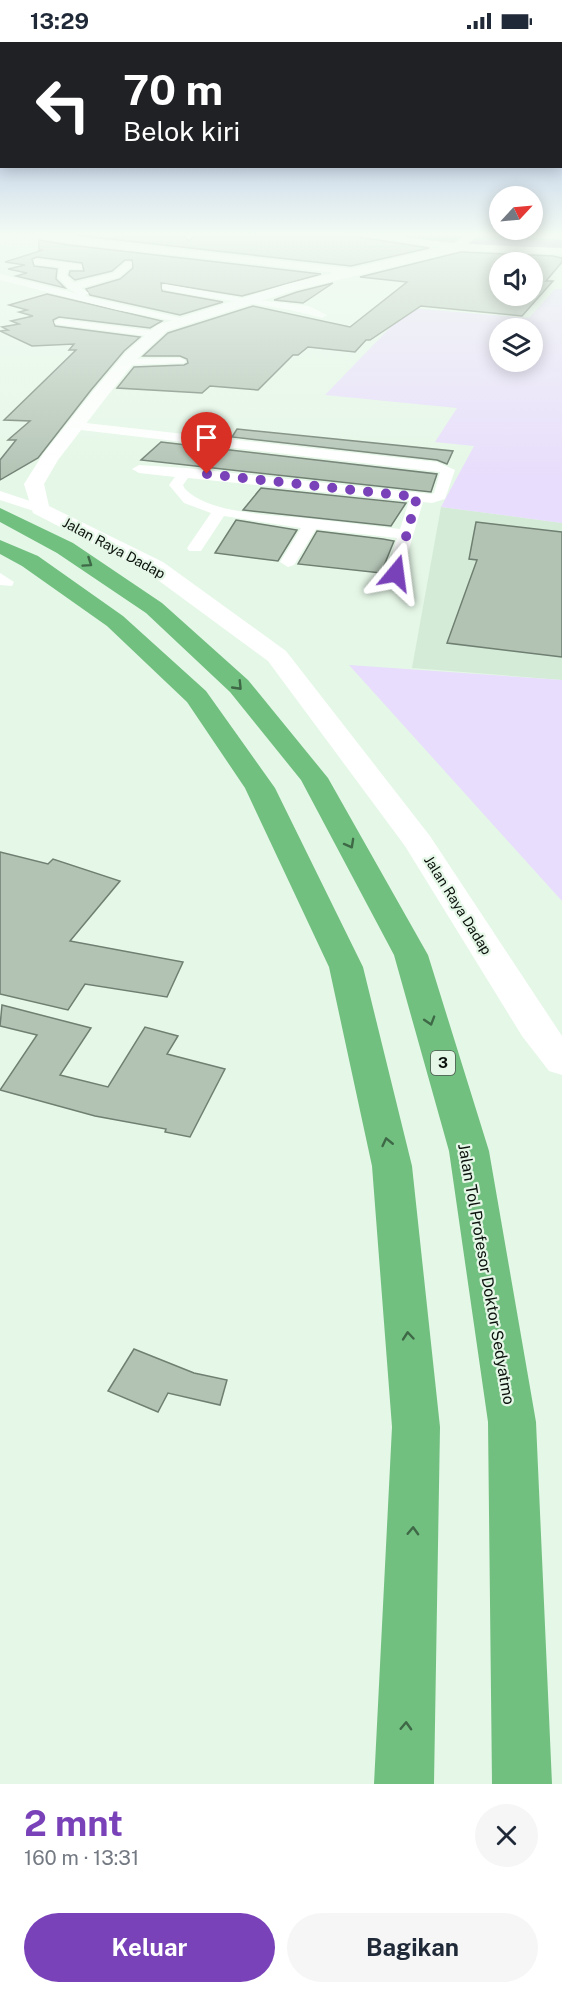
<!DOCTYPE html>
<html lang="id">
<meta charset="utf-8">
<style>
body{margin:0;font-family:"Public Sans",sans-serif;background:#f6f6f7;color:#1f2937;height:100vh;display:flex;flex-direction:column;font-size:22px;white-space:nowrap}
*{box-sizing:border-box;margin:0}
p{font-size:20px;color:#747a83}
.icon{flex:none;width:33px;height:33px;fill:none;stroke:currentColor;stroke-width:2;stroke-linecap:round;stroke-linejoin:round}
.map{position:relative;height:1742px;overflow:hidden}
.panel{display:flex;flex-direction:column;background:#fff;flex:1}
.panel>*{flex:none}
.banner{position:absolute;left:0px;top:0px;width:562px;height:126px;box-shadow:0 3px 15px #0003;background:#202124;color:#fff;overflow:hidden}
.needle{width:39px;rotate:64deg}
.buttons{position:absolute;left:489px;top:144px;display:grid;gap:12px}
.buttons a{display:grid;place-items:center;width:54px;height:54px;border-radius:50%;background:#fff;box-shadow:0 3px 15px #0003;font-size:30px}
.pin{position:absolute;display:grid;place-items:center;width:51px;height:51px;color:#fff;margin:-62px -26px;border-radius:50% 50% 50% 0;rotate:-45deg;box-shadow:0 0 6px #0007}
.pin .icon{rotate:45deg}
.me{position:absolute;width:66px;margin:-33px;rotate:16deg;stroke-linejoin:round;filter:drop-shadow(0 0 4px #0008)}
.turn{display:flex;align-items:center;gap:21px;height:126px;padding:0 24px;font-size:27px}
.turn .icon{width:78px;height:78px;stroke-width:2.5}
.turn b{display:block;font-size:42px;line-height:51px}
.round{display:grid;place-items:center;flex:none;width:63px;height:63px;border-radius:32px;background:#f6f6f7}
.headline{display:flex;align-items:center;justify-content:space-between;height:102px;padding:0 24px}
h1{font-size:36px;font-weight:700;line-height:45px;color:#7942b9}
.primary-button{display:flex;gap:12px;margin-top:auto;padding:12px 24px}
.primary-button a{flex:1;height:69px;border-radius:36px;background:#7942b9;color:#fff;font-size:24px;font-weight:700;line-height:69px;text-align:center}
.primary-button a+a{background:#f6f6f7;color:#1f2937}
.status{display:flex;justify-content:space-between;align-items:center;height:42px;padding:0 30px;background:#fff;direction:ltr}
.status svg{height:16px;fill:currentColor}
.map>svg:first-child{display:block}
</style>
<div class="status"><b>13:29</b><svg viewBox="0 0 49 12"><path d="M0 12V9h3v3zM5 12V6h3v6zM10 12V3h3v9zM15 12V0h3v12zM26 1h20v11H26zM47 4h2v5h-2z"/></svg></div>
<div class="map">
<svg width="562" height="1742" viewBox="0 0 562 1742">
<rect width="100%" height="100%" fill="#e5f7e7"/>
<path fill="#d4ecd7" d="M441,465L562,481V638L412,626Z"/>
<g fill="#e8ddfc" fill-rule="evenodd">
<path d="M555,247H562V481L441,465L474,404L435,400L457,366L325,353L409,266L529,276ZM500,286H532V320H500Z"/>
<path d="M349,623L562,638V859Z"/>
</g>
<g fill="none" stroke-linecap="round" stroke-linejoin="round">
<path fill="#a691c9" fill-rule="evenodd" d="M402,193H499L562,198V208L411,198Z"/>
</g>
<g fill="#b2c3b4" stroke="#6f7f71" stroke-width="1.5" fill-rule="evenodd">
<path d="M74,193H183L189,199L195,193H346L429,206L351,224Z"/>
<path d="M39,198L69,203L321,232L242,254L161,241L162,249L223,260L180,273L90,253L86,247L120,237L133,226L132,218H125L112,229L75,238L69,233L70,229H84L82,221L37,215L32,217L34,224L57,227L56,237L65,246L16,234L27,231L8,227L25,223L5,220L43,208H39Z"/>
<path d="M461,210L553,214L562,216V220L546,239H553L522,274L421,264L370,298H366L355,310L308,305L298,313H293L258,348L210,344L202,351L117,346L134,325L184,323L188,321L187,317L180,314H143L168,291L253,264L350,285L407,240L360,235ZM500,220H532V254H500Z"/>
<path d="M333,241L303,261L274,258L297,250Z"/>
<path d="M47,252L162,279L150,286L59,275L53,278L55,284L140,295L124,309L91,348L38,416L0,438V418L16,398H8L30,379L4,378L76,308H69L74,302L32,304L0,289L8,288L2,285L19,282L11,279L33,274L19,270L27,268L9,263Z"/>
<path d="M237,387L453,409L447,422L437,418L232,395Z"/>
<path d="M161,400L437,432L431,450L141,418Z"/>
<path d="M261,446L406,461L391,484L243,468Z"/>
<path d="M236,478L297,488L278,519L215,511Z"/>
<path d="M476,480L562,490V615L447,601L477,518L469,517Z"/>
<path d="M317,489L383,497L394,499L381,531L298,522Z"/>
<path d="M0,810L48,822L53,817L120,839L70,899L183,920L167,955L85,942L68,968L0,952Z"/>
<path d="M2,963L91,986L60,1033L108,1045L145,985L178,994L167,1012L225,1027L190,1095L165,1090L166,1087L95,1074L0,1048L37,993L0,984Z"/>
<path d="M134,1307L194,1331L227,1338L220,1363L168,1351L158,1370L108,1349Z"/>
</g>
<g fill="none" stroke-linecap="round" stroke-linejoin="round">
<g fill="#fff" fill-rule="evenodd">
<path d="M5,193H18L0,201V195Z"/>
<path d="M24,193H51L354,227L359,230L354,233L69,201Z"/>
<path d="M185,193H193V194L189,197Z"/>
<path d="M359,193H387L459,202L562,206V212L459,208Z"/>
<path d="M37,217L82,223V227H69L66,233L74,241L113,231L126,220H132V224L119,235L81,246L89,251L85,254L190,278L185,281L117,268L0,238V232L78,252L69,247L58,235L60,225L34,222V218Z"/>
<path d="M165,242L242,256L309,264L327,273L322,276C270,261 215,259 162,247V243Z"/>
<path d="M59,277L155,289L160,292L155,295L55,282L54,280Z"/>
<path d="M180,316L186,319L184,321L126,323L120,320L126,317Z"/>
<path d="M77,380L437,420L455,428L445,457L432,461L423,460L401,534L395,536L387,531L397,496L316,487L294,523L288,525L280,520L301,486L224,474L201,509H189L187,506L211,471L184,461L169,443L175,435L139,431L132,427L139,423L186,426L431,452L434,451L440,430L72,387V381ZM188,436L409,459L400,487C371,484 342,480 313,477C279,473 210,473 185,447L183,443Z"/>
<path d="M0,449L45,464L47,467L40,471L0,458Z"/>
<path d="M0,531L14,540L12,544L0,543Z"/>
</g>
<path fill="#fff" fill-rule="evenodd" d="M465,193H479L459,209L296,248L167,289L138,316L105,357L58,418L44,442L49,464L163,520L286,609L430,794L562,994V1033L549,1029L522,994L405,804L268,619L147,530L33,471L24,442L43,412L93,349L126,310L157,283L287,242L451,203Z"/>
<g fill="#72c080" fill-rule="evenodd">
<path d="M0,466L73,501L162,561L248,638L328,736L428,913L489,1109L536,1380L552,1742H492L488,1380L449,1109L394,913L301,738L230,650L146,571L57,511L0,480Z"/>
<path d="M0,498L38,514L123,574L206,649L275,746L363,925L412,1124L440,1385L434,1742H374L392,1385L372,1124L329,925L245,746L187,660L107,584L22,524L0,512Z"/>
</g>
</g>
<defs><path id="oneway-chevron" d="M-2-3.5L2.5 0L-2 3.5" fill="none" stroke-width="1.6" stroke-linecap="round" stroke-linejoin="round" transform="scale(1.5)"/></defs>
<g stroke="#3e6846">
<use href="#oneway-chevron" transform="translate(88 521) rotate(34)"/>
<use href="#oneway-chevron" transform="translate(238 644) rotate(46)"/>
<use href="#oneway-chevron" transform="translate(350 802) rotate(61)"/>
<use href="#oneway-chevron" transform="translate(430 979) rotate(73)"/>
<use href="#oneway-chevron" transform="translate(387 1100) rotate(-103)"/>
<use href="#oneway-chevron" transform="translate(408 1294) rotate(-95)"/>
<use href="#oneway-chevron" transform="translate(413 1489) rotate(-88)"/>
<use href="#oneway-chevron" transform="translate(406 1684) rotate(-88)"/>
</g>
<linearGradient id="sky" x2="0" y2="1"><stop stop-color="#8da6dc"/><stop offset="0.44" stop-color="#f3fbf4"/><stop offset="1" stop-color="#f3fbf4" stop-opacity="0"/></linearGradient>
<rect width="562" height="437" fill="url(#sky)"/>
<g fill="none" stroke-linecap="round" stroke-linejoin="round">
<path stroke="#7942b9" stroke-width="10" stroke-dasharray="0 18" d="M207,432L417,455L396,531"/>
</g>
<g text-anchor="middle" stroke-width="4.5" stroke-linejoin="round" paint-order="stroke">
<g font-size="14" fill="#0b110c" stroke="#e5f7e7">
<text transform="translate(114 506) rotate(28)" y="5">Jalan Raya Dadap</text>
<text transform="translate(458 863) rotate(58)" y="5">Jalan Raya Dadap</text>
</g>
<rect fill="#e5f7e7" stroke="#4c564e" stroke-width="1.5" x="431" y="1009" width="24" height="24" rx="4.5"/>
<g font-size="15" font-weight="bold" fill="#0b110c">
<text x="443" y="1026">3</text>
</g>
<g font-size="16" fill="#0b110c" stroke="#e5f7e7">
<text transform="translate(487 1232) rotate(80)" y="6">Jalan Tol Profesor Doktor Sedyatmo</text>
</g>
</g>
</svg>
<div class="buttons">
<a><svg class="needle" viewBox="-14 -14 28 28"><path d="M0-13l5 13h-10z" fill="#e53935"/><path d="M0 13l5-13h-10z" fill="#747a83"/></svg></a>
<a><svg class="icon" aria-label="sound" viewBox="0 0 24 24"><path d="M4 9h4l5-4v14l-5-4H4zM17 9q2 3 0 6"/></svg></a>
<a><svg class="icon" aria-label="layers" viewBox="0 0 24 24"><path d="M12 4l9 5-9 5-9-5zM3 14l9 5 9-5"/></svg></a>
</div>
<div class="pin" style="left:207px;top:432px;background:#d93025"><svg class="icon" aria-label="arrive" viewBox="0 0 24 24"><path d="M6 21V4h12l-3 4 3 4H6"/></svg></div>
<svg class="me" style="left:396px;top:531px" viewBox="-20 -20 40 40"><path d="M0-17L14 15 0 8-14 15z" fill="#7942b9" stroke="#fff" stroke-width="4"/></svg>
<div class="banner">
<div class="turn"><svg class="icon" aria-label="left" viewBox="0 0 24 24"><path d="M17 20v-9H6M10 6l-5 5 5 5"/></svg><div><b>70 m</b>Belok kiri</div></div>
</div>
</div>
<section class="panel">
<div class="headline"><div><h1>2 mnt</h1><p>160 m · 13:31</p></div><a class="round"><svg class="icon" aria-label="close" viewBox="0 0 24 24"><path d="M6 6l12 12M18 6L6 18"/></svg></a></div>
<div class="primary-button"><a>Keluar</a><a>Bagikan</a></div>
</section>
